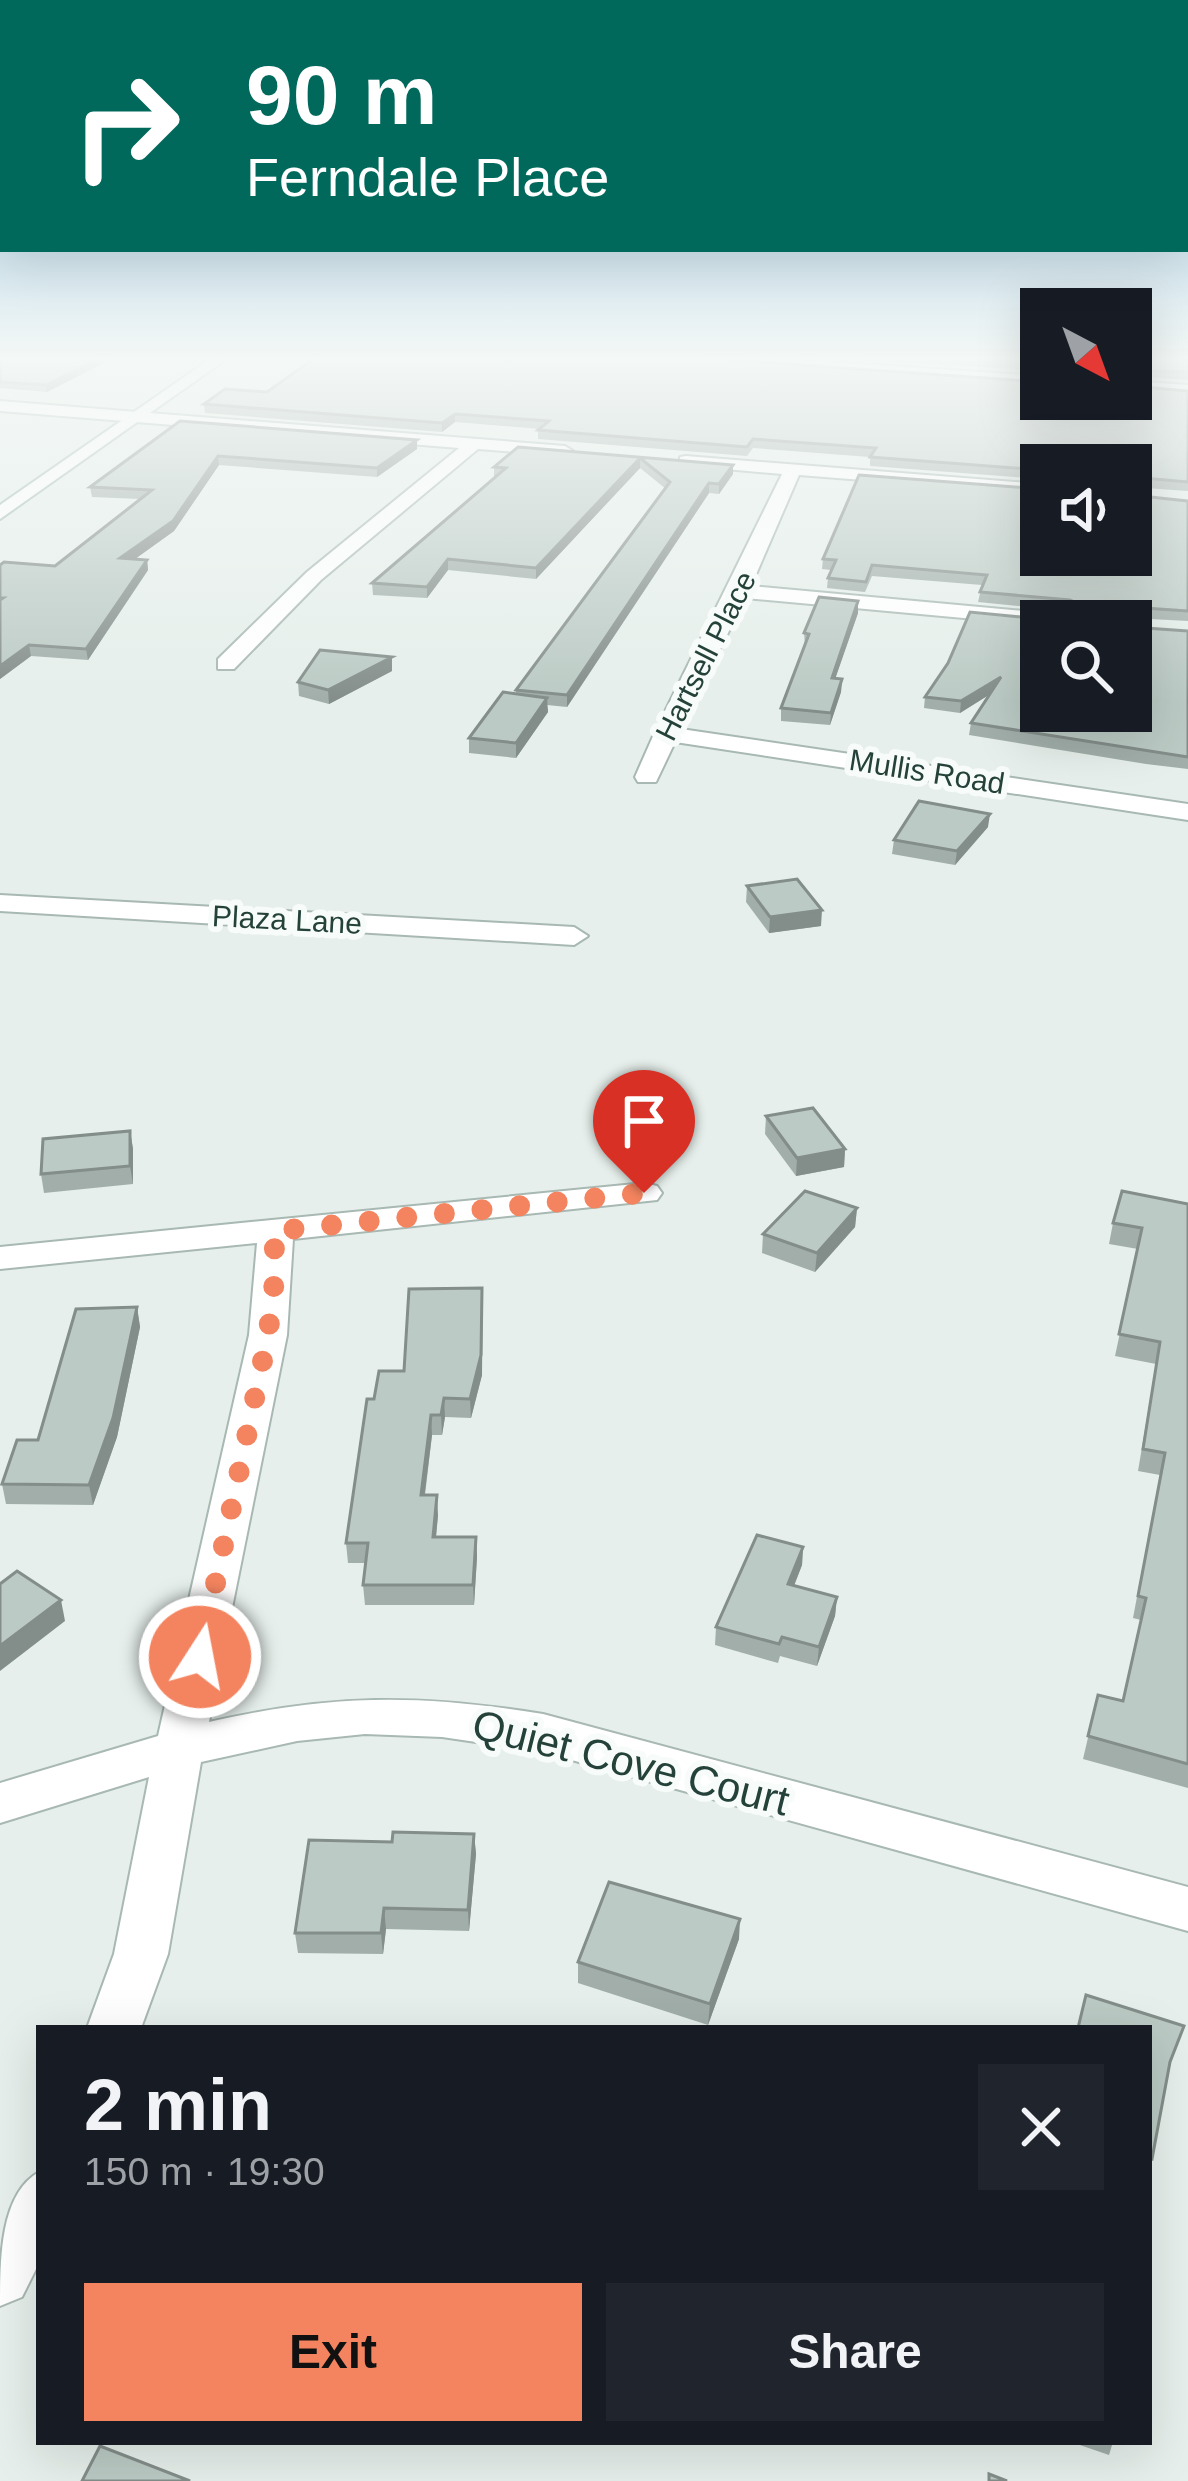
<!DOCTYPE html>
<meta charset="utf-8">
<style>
body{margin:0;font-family:Helvetica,sans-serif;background:#20242c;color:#f1f3f6;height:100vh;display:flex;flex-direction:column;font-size:45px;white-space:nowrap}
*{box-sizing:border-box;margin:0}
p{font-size:39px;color:#9ea1a6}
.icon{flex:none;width:66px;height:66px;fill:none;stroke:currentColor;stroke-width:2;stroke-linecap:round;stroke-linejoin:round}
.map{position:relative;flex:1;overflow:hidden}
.drawer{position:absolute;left:36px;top:2025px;width:1116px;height:420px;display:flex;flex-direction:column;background:#171b24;border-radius:0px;box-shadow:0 12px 48px #0002}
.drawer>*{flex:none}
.top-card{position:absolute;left:0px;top:0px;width:1188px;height:252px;box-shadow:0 12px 48px #0002;background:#00695c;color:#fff;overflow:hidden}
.needle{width:78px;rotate:139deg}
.controls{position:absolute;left:1020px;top:288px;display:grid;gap:24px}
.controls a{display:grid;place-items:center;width:132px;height:132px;border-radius:0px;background:#171b24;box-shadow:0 12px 48px #0002;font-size:60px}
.pin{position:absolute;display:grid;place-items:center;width:102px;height:102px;color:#fff;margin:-123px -51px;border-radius:50% 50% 50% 0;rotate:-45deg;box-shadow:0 0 12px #0007}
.pin .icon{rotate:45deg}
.me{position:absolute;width:132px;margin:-66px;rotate:11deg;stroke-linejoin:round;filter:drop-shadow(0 0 9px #0008)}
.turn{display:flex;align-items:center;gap:42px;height:252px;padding:0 48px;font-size:54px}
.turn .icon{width:156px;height:156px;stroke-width:2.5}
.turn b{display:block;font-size:84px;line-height:102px}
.round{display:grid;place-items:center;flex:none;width:126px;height:126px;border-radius:0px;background:#20242c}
.summary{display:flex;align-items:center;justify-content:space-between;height:204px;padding:0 48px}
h1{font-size:72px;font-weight:700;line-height:90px}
.primary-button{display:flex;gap:24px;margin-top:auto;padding:24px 48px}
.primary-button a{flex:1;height:138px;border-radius:0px;background:#f4845f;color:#111;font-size:48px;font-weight:700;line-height:138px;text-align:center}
.primary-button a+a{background:#20242c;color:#f1f3f6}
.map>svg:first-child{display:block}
</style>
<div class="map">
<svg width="1188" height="2481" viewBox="0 0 1188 2481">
<rect width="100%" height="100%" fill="#e6efeb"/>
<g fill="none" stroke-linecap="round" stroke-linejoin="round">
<g stroke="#a8b8b2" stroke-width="4">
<g id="street">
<path d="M655,355H723L1041,376V386L662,359Z"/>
<path d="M1131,381L1188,385V395L1131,391Z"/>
<path d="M0,401L565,446L573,451L565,456L478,449L321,580L234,669H218V659L307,572L459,448L0,411Z"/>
<path d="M686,456L1041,484V494L799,475L751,586L1068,615L1079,621H1041V625L745,598L681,729L1188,804V820L675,742L656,782H638L635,777L654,734L782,474L680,465V457Z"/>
<path d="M0,895L574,927L588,936L574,945L0,911Z"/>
<path d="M645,1183L657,1186L662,1193L657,1200L293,1239L287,1335L209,1722C332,1694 418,1694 543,1714L1188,1887V1931L543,1752L442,1737L365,1734L297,1741L201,1762L168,1954L141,2028H87L114,1954L149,1777L0,1823V1783L158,1736L249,1335L257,1243L0,1269V1247Z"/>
<path d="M39,2172V2263L22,2297L0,2306C0,2259 0,2194 39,2172Z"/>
</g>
</g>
<g stroke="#a4bbb3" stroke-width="4">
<path id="secondary" d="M216,355H232L0,519V505Z"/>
</g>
<use href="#street" fill="#fff" fill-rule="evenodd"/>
<use href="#secondary" fill="#fff" fill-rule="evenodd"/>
</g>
<g fill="#a1aea9">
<path d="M0,355H119L47,392L0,388Z"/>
<path d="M788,355H1041V371Z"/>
<path d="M1131,355H1188V380L1131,376Z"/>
<path d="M1041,382L1188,391V491L1131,487V465H1041V479L870,466V457L753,448L747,456L538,439V430L540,429L455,422L442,432L205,413L204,404L267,392Z"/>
<path d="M180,421L417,449L377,477L219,465L174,531L135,559L147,560L148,570L88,660L31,656L0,679V565L55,566L140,499L92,497L90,487Z"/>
<path d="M518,447L733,465V474L719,494L709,493L567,707L547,705L548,712L516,758L469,753V738L516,694V690L666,489L640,468L536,579L448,570L427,598L373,595L372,583L494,477V467Z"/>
<path d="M1188,501V621L1131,618L1132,627L1188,631V769L1146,764L969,735L971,723L990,694L960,713L924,708L925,697L1042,619L1077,615L1068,611L978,602L982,585L872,576L865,592L827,588L828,578L831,570L822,569L823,559Z"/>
<path d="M858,613L835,678L842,679L841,692L830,725L781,721V708L805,646L804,633Z"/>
<path d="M392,671L329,704L299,696L298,682Z"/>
<path d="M988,827L955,865L892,854L894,840Z"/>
<path d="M747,886L821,926L769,933L746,902Z"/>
<path d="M766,1116L845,1149L844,1167L796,1176L765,1134Z"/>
<path d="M130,1131L133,1149V1184L44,1193L41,1174Z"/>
<path d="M1188,1204V1788L1083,1759L1098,1695L1123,1701L1141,1620L1133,1618L1160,1475L1138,1471L1156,1364L1115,1356L1138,1249L1109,1244L1113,1223Z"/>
<path d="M857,1208L855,1227L815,1272L762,1253L763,1234Z"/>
<path d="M137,1307L140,1327L117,1437L93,1505L6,1504L2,1484L38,1440Z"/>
<path d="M483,1307L482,1375L471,1418L445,1417L442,1435H432L425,1495L438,1515L436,1537H476L477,1557L474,1605H365L363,1585L366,1563H348L346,1543L374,1399L404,1371Z"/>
<path d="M803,1547L802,1565L794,1586L837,1597L835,1616L817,1666L780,1656L778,1663L715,1645L716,1627Z"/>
<path d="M474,1834L476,1854L469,1931L386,1929L383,1954L298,1953L295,1933L392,1842Z"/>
<path d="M739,1939L708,2025L578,1983V1962Z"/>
<path d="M1071,2442H1113L1109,2455Z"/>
</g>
<g fill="#838d89">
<path d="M106,355H119L47,392L46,385Z"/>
<path d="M455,414V422L442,432V423Z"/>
<path d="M417,440V449L377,477V468Z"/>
<path d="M218,456L219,465L174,531L121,569L120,558Z"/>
<path d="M640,458V468L536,579V568Z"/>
<path d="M733,465V474L719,494V484Z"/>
<path d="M709,483V493L567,707V695Z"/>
<path d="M448,559V570L427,598V587Z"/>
<path d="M147,560L148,570L88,660L86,649Z"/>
<path d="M858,601V613L831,691L832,678Z"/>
<path d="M29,645L31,656L0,679V666Z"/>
<path d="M392,657V671L329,704L328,690Z"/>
<path d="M1001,677L1000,688L960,713L961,701Z"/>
<path d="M842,679L841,692L830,725L831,713Z"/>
<path d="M547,698L548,712L516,758V743Z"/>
<path d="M990,814L988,827L955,865L957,851Z"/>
<path d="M822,910L821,926L769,933L770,917Z"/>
<path d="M130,1131L133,1149V1184L130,1166Z"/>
<path d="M845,1149L844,1167L796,1176L797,1158Z"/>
<path d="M857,1208L855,1227L815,1272L817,1253Z"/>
<path d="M482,1288V1375L471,1418L470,1399Z"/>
<path d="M137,1307L140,1327L117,1437L93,1505L89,1485Z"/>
<path d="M444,1398L445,1417L442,1435L441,1415Z"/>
<path d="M431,1415L432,1435L422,1515L421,1495Z"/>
<path d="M437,1495L438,1515L434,1557L433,1537Z"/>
<path d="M476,1537L477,1557L474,1605L473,1585Z"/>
<path d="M803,1547L802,1565L787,1603L788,1584Z"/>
<path d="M837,1597L835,1616L817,1666L819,1647Z"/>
<path d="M61,1600L65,1621L0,1671V1646Z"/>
<path d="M474,1834L476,1854L469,1931L468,1910Z"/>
<path d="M384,1908L386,1929L383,1954L381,1933Z"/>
<path d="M740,1919L739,1939L708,2025L710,2004Z"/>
</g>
<g fill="#bbcac4" stroke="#838d89" stroke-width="3" fill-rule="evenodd">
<path d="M0,355H106L46,385L0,382Z"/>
<path d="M319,355H661L1041,382V399H1131V386L1188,391V482L1133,477L1131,479V465H1041V470L870,457L876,448L753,439L747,447L538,430L549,421L455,414L442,423L204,404L225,389L267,392Z"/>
<path d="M911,355H1041V363Z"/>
<path d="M1131,355H1188V372L1131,370Z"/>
<path d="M180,421L417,440L377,468L218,456L173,521L120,558L147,560L86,649L29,645L0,666V600L3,598H0V565L4,562L55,566L152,490L90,487Z"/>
<path d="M518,447L733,465L719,484L709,483L567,695L516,690L670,482L640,458L536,568L448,559L427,587L372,583L506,468L494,467Z"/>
<path d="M859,475L1041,489V555H1131V495L1188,501V611L1128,607L1132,627L1188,631V757L971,723L1001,677L961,701L925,697L948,663L970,612L1042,619L1081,615L1083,606L1070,600L980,592L987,575L872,565L866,582L828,578L836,560L823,559ZM1041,621H1131V711H1041Z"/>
<path d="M819,597L858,601L832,678L842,679L831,713L781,708L809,634L804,633Z"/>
<path d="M320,650L392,657L328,690L298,682Z"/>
<path d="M503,692L547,698L516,743L469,738Z"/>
<path d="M919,801L990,814L957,851L894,840Z"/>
<path d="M797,879L822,910L770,917L747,886Z"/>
<path d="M813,1108L845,1149L797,1158L766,1116Z"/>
<path d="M130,1131V1166L41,1174L43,1139Z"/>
<path d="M805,1191L857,1208L817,1253L763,1234Z"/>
<path d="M1122,1191L1188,1204V1764L1088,1736L1098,1695L1123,1701L1146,1598L1138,1596L1165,1453L1143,1449L1160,1342L1119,1334L1142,1228L1113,1223Z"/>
<path d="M482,1288L481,1355L470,1399L444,1398L441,1415H431L421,1495H437L433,1537H476L473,1585H363L368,1543H346L367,1399H374L379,1371H404L409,1289Z"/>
<path d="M137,1307L113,1418L89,1485L2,1484L17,1440H38L76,1309Z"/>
<path d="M757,1535L803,1547L788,1584L837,1597L819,1647L782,1637L779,1644L716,1627Z"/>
<path d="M17,1571L61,1600L0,1646V1584Z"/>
<path d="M393,1832L474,1834L468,1910L384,1908L381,1933H295L309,1840L392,1842Z"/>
<path d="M609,1882L740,1919L710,2004L578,1962Z"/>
<path d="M1086,1995L1184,2026L1170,2062L1152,2159L1149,2158V2028H1078Z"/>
<path d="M100,2446L190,2481H82Z"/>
<path d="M989,2474L1007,2481H989Z"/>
</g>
<linearGradient id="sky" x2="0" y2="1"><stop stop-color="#84bce0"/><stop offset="0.51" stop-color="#f4f8f6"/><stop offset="1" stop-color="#f4f8f6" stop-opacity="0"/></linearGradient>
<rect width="1188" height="702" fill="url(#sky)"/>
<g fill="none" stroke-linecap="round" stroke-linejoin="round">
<path stroke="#f4845f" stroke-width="21" stroke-dasharray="0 37.8" d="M200,1657L268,1335L275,1276L274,1231L644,1193"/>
</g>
<g text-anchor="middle" stroke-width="12" stroke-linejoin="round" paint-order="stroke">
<g font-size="30" fill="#24423a" stroke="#f7fbf9">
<text transform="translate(706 656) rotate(-63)" y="10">Hartsell Place</text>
<text transform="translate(927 772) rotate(9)" y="10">Mullis Road</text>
<text transform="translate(287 920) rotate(3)" y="10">Plaza Lane</text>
</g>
<g font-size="42" fill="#24423a" stroke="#f7fbf9">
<text transform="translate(631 1762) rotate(14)" y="15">Quiet Cove Court</text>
</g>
</g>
</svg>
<div class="controls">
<a><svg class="needle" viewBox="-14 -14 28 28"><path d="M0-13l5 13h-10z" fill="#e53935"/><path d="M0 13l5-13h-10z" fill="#9ea1a6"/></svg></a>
<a><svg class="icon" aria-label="sound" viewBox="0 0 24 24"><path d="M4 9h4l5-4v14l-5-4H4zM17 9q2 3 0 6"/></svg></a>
<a><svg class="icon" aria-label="search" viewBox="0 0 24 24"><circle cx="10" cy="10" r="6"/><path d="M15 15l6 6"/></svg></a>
</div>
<div class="pin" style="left:644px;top:1193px;background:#d93025"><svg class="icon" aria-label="arrive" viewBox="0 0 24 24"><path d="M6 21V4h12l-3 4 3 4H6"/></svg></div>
<svg class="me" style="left:200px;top:1657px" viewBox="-20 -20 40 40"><circle r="17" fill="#f4845f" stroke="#fff" stroke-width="3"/><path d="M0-11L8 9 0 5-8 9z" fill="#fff"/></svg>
<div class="top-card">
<div class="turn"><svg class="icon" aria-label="right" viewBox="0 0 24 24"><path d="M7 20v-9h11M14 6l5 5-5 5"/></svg><div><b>90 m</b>Ferndale Place</div></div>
</div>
<section class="drawer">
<div class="summary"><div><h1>2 min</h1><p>150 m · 19:30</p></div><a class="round"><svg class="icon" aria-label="close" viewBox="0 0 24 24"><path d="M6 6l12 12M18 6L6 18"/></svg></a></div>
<div class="primary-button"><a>Exit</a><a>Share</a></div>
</section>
</div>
